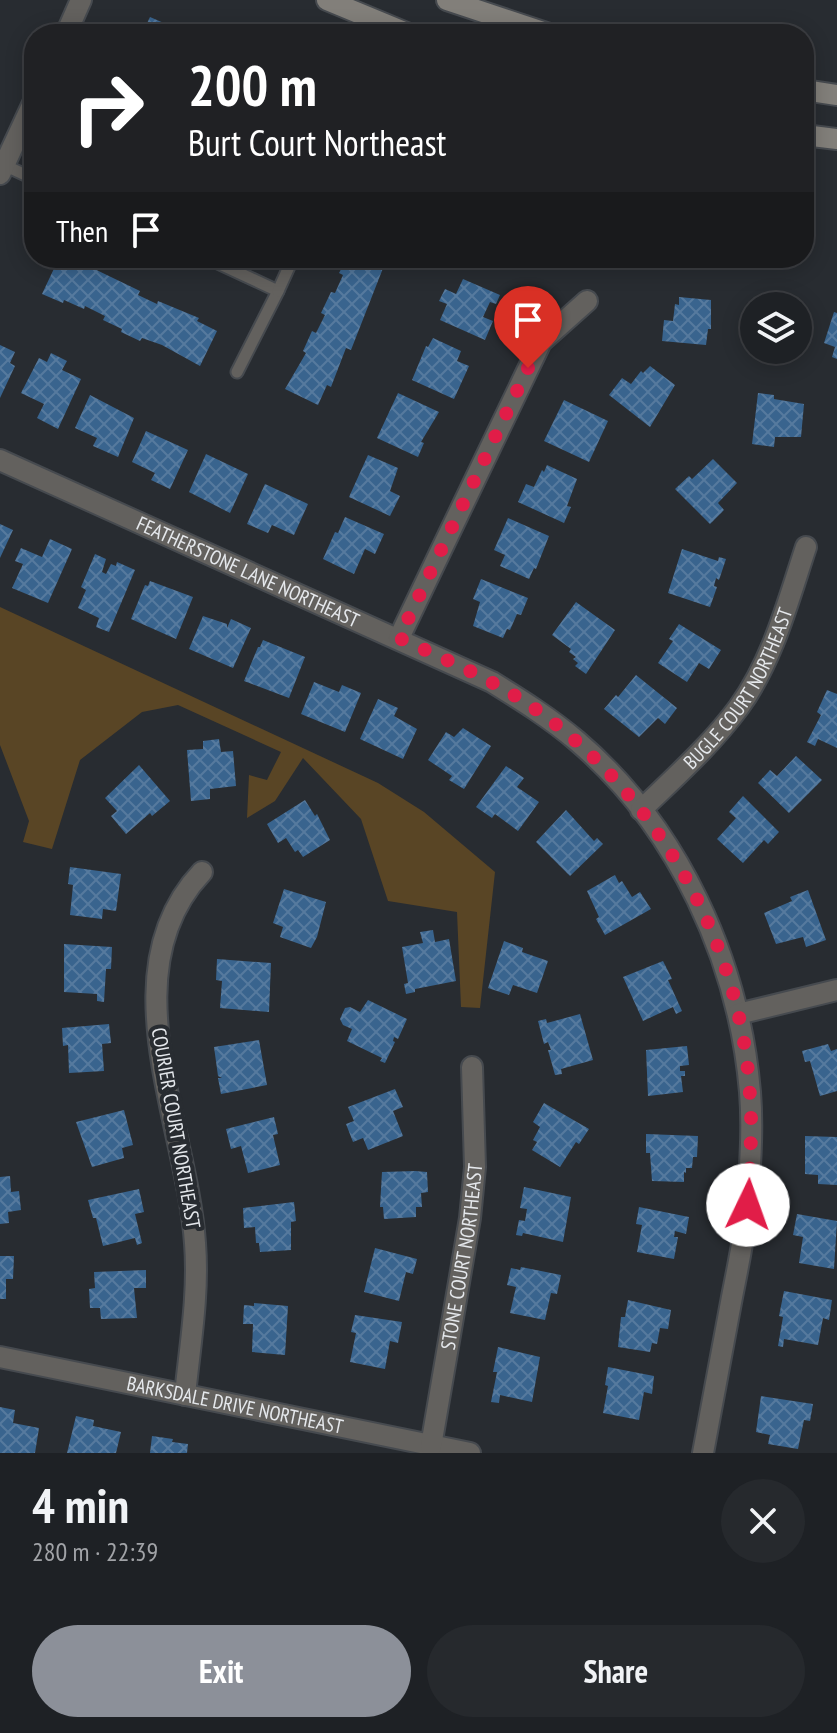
<!DOCTYPE html>
<meta charset="utf-8">
<style>
body{margin:0;font-family:"PT Sans Narrow",sans-serif;background:#26292d;color:#f1f3f6;height:100vh;display:flex;flex-direction:column;font-size:30px;white-space:nowrap}
*{box-sizing:border-box;margin:0}
p{font-size:26px;color:#a1a3a7}
.icon{flex:none;width:44px;height:44px;fill:none;stroke:currentColor;stroke-width:2;stroke-linecap:round;stroke-linejoin:round}
.map{position:relative;height:1453px;overflow:hidden}
.drawer{display:flex;flex-direction:column;background:#1e2125;flex:1}
.drawer>*{flex:none}
.banner{position:absolute;left:24px;top:24px;width:790px;height:244px;border-radius:32px;box-shadow:0 4px 20px #0003,0 0 0 2px #3c3e42;background:#202124;color:#fff;overflow:hidden}
.controls{position:absolute;left:740px;top:292px;display:grid;gap:16px}
.controls a{display:grid;place-items:center;width:72px;height:72px;border-radius:50%;background:#1e2125;box-shadow:0 4px 20px #0003,0 0 0 2px #3c3e42;font-size:40px}
.pin{position:absolute;display:grid;place-items:center;width:68px;height:68px;color:#fff;margin:-82px -34px;border-radius:50% 50% 50% 0;rotate:-45deg;box-shadow:0 0 8px #0007}
.pin .icon{rotate:45deg}
.me{position:absolute;width:88px;margin:-44px;rotate:3deg;stroke-linejoin:round;filter:drop-shadow(0 0 6px #0008)}
.turn{display:flex;align-items:center;gap:28px;height:168px;padding:0 32px;font-size:36px}
.turn .icon{width:104px;height:104px;stroke-width:2.5}
.turn b{display:block;font-size:56px;line-height:68px}
.then{display:flex;align-items:center;height:76px;padding:0 32px;background:#0003;gap:16px;font-size:30px}
.round{display:grid;place-items:center;flex:none;width:84px;height:84px;border-radius:42px;background:#26292d}
.summary{display:flex;align-items:center;justify-content:space-between;height:136px;padding:0 32px}
h1{font-size:48px;font-weight:700;line-height:60px}
.cta{display:flex;gap:16px;margin-top:auto;padding:16px 32px}
.cta a{flex:1;height:92px;border-radius:48px;background:#8c9099;color:#fff;font-size:32px;font-weight:700;line-height:92px;text-align:center}
.cta a+a{background:#26292d;color:#f1f3f6}
.map>svg:first-child{display:block}
</style>
<div class="map">
<svg width="837" height="1453" viewBox="0 0 837 1453">
<defs>
<pattern id="building-cross-hatch" width="8" height="8" patternUnits="userSpaceOnUse" patternTransform="scale(2)"><rect width="8" height="8" fill="#39648e"/><path d="M0 0l8 8M0 8l8-8" fill="none" stroke="#567a9e"/></pattern>
</defs>
<rect width="100%" height="100%" fill="#282c31"/>
<path fill="#594525" d="M0,607L378,783L424,812L495,872L480,1008L461,1007L457,912L388,901L361,819L303,758L275,801L247,818L249,775L267,780L281,752L178,705L142,712L80,760L52,849L23,842L29,821L0,745Z"/>
<g fill="url(#building-cross-hatch)">
<path d="M150,17L189,34H142Z"/>
<path d="M59,258L80,266L82,263L140,291L138,295L157,304L158,301L199,318L197,321L217,331L200,366L162,345L142,338L140,341L121,332L122,329L103,320L105,316L85,306L84,309L64,300L63,303L42,294Z"/>
<path d="M347,258H387L351,350L346,348L331,387L327,385L318,405L285,389L306,353L303,351L312,331L316,333L325,315L321,313L331,292L335,293L343,275L339,273Z"/>
<path d="M463,279L500,295L496,304L490,302L483,317L493,321L485,340L440,320L447,304L439,301L445,289L456,294Z"/>
<path d="M679,297L711,300V329H708L706,345L662,341L664,320L673,321L675,304L679,305Z"/>
<path d="M834,312L837,313V359L832,357L835,347L824,343Z"/>
<path d="M433,338L461,351L457,361L469,366L454,399L412,380L426,346L428,347Z"/>
<path d="M0,345L15,352L10,363L15,366L0,398Z"/>
<path d="M51,353L67,361L62,370L81,379L58,429L37,418L44,404L21,393L39,358L47,362Z"/>
<path d="M650,366L675,385L650,427L609,395L622,378L631,384L641,371L643,373Z"/>
<path d="M398,393L439,412L421,442L424,443L418,457L377,438Z"/>
<path d="M758,393L774,395V399L804,404L801,437H775L774,447L752,444Z"/>
<path d="M90,395L134,418L118,457L93,446L97,438L75,428Z"/>
<path d="M564,400L608,421L589,462L544,441Z"/>
<path d="M146,431L188,450L170,489L151,480L155,473L132,462Z"/>
<path d="M206,454L248,474L230,513L189,492Z"/>
<path d="M368,455L398,468L390,491L400,496L390,516L349,497Z"/>
<path d="M713,459L737,483L718,503L724,510L710,524L675,489L689,476L692,479Z"/>
<path d="M547,465L577,479L567,506L571,507L564,523L518,502L526,484L534,487L542,470L544,472Z"/>
<path d="M265,484L308,504L294,535L272,525L268,533L247,524Z"/>
<path d="M345,517L384,534L375,554L365,549L354,574L323,559L335,532L338,533Z"/>
<path d="M508,518L549,536L536,569L534,568L529,579L500,566L505,555L494,550Z"/>
<path d="M0,524L13,530L0,558Z"/>
<path d="M50,539L72,549L48,603L12,588L23,564L15,561L21,548L42,557Z"/>
<path d="M682,549L718,561L719,557L726,559L719,580L716,578L714,586L717,587L710,607L668,593Z"/>
<path d="M95,554L106,559L102,572L106,574L111,564L116,566L117,562L135,570L109,632L96,627L99,618L78,608L86,590L81,587Z"/>
<path d="M481,579L528,598L521,615L517,614L510,630L507,629L503,638L473,626L480,602L473,599Z"/>
<path d="M150,581L193,597L176,639L131,619L145,585L148,586Z"/>
<path d="M576,602L615,630L586,674L575,666L578,663L573,659L576,657L569,652L571,649L552,635Z"/>
<path d="M203,616L227,624V628L231,619L251,628L233,668L189,649Z"/>
<path d="M679,624L721,650L709,669L699,663L687,682L658,663L673,641L669,639Z"/>
<path d="M263,640L305,657L289,698L244,681L258,647H260Z"/>
<path d="M636,675L677,708L665,724L658,718L639,737L604,709L616,695L618,697Z"/>
<path d="M314,682L339,692L342,685L361,693L345,732L301,714Z"/>
<path d="M827,690L837,694V748L818,739L815,746L807,742L821,715L817,712Z"/>
<path d="M378,699L398,708L394,716L417,729L403,759L360,739Z"/>
<path d="M463,728L491,746L464,789L449,780L452,776L428,760L446,732L454,737Z"/>
<path d="M219,739L221,752L233,751L236,786L210,789V799L191,801L187,750L203,749V741Z"/>
<path d="M796,756L822,780L789,813L758,783L770,770L777,776Z"/>
<path d="M139,765L170,801L152,816L150,813L126,834L111,816L117,811L105,798Z"/>
<path d="M506,766L524,778L517,787L539,802L518,831L495,814L492,818L476,807Z"/>
<path d="M743,796L779,832L768,844L764,840L743,863L717,839L736,818L729,812Z"/>
<path d="M305,800L315,816L317,814L330,840L303,857L298,850L295,852L286,838L278,843L267,824Z"/>
<path d="M566,810L594,841L597,838L603,844L570,876L536,842Z"/>
<path d="M70,867L121,874L116,911L103,909L102,919L70,915L73,885L68,884Z"/>
<path d="M615,875L619,883L622,881L632,897L640,892L651,909L605,935L596,919L599,917L587,891Z"/>
<path d="M284,889L326,902L317,937L311,948L280,937L283,927L273,923Z"/>
<path d="M808,890L826,940L806,947L803,937L776,944L764,913L792,901L790,897Z"/>
<path d="M433,930L435,942L449,939L456,981L415,989V992L406,994L404,984L408,983L402,947L423,943L420,932Z"/>
<path d="M504,941L523,948L522,952L548,961L537,993L513,985L509,995L488,988Z"/>
<path d="M64,944L112,947L111,969H106L104,1002L97,1001V994L64,992Z"/>
<path d="M217,959L271,963L269,1012L220,1008L222,981L216,980Z"/>
<path d="M663,961L672,979L668,980L682,1011L676,1014L673,1007L643,1021L623,977Z"/>
<path d="M368,1000L407,1019L398,1039L394,1037L393,1041L395,1042L385,1063L380,1061L382,1058L347,1041L352,1029L343,1025L340,1019L345,1008L350,1007L360,1012Z"/>
<path d="M580,1014L593,1060L561,1069L562,1074L555,1075L548,1050H551L548,1042L544,1044L538,1021L546,1019L547,1023Z"/>
<path d="M109,1024L111,1043L102,1044L104,1071L69,1073L68,1045L63,1046L62,1028Z"/>
<path d="M259,1040L267,1085L221,1094L218,1078H222L218,1076L214,1047Z"/>
<path d="M828,1044L831,1051L837,1049V1091L820,1096L810,1061L805,1062L802,1051Z"/>
<path d="M687,1046L689,1065L680,1066V1071H685V1076H681L683,1092L648,1096L646,1050Z"/>
<path d="M395,1089L403,1107L393,1111L403,1136L368,1150L363,1138L353,1142L346,1124L354,1121L348,1107Z"/>
<path d="M544,1103L589,1129L579,1144L576,1142L560,1167L532,1150L537,1142L533,1140L540,1127L533,1122Z"/>
<path d="M124,1110L133,1145L122,1148L124,1158L92,1167L76,1122Z"/>
<path d="M274,1117L278,1134L273,1135L280,1165L248,1173L241,1146L231,1149L226,1129Z"/>
<path d="M646,1134L698,1136L697,1157H693L692,1168H686V1173L684,1172V1182L652,1181L650,1153H646Z"/>
<path d="M805,1136L837,1137V1185L818,1184V1175L805,1174Z"/>
<path d="M415,1171L427,1172L428,1192L421,1193L422,1207H416V1217L384,1219L383,1207H380L382,1172Z"/>
<path d="M10,1176L11,1192L19,1191L21,1210L8,1212L9,1223L0,1224V1177Z"/>
<path d="M524,1187L571,1197L563,1242L523,1233L522,1236L516,1235L519,1220L525,1221L527,1209L520,1208Z"/>
<path d="M139,1189L144,1212L135,1214L142,1243L137,1245L135,1238L103,1246L96,1218H93L88,1200Z"/>
<path d="M294,1202L296,1221L291,1222V1250L260,1252L259,1243H256L255,1227L244,1228L243,1208Z"/>
<path d="M639,1207L689,1217L686,1234L675,1231L674,1237H678L674,1259L637,1252L642,1225L636,1224Z"/>
<path d="M797,1214L837,1221L834,1269L799,1263L803,1237L793,1235Z"/>
<path d="M375,1248L417,1259L413,1274L406,1272L399,1301L364,1292Z"/>
<path d="M0,1256H14L13,1279H6V1299H0Z"/>
<path d="M521,1267L561,1275L557,1294L551,1293L545,1320L510,1313L516,1287L507,1285L511,1268L520,1270Z"/>
<path d="M146,1270V1288H134L137,1318L101,1319L100,1308H90L89,1289L95,1288L94,1272Z"/>
<path d="M784,1291L832,1300L829,1320L823,1318L818,1345L784,1339L783,1347L778,1346L783,1317L779,1316Z"/>
<path d="M628,1300L671,1310L668,1329L660,1328L657,1344L652,1343L650,1352L618,1347L621,1317H625Z"/>
<path d="M254,1303L288,1306L285,1355L252,1352L253,1324H243L244,1305L254,1306Z"/>
<path d="M355,1315L402,1322L398,1343L390,1341L385,1369L350,1362L356,1333L351,1332Z"/>
<path d="M498,1347L540,1357L532,1402L500,1395L499,1403L491,1402L497,1372H493Z"/>
<path d="M608,1367L654,1376L652,1394L644,1392L639,1420L603,1413L608,1386L605,1385Z"/>
<path d="M761,1396L813,1404L810,1421L804,1420L798,1449L768,1444L770,1435L756,1432Z"/>
<path d="M0,1407L15,1410L13,1423L39,1428L35,1453H0Z"/>
<path d="M76,1416L94,1420L93,1426L121,1432L116,1453H67Z"/>
<path d="M152,1436L173,1439L172,1442L188,1444L187,1453H150Z"/>
</g>
<g fill="none" stroke-linecap="round" stroke-linejoin="round">
<g stroke="#464a4f" stroke-width="15">
<g id="lane">
<path d="M4,165L34,179"/>
<path d="M207,258L278,291L237,372"/>
<path d="M278,291L293,258"/>
</g>
</g>
<g stroke="#464a4f" stroke-width="24">
<g id="street">
<path d="M66,34L81,0"/>
<path d="M0,174L34,101"/>
<path id="s1" d="M0,460L492,682C521,700 550,718 577,741C678,827 739,961 750,1092C753,1128 750,1165 748,1202C745,1234 738,1266 732,1297C722,1349 713,1401 703,1453"/>
<path d="M399,638L541,342L587,301"/>
<path id="s2" d="M641,810C675,777 711,745 739,707C773,660 788,601 806,547"/>
<path d="M738,1014L837,990"/>
<path id="s3" d="M0,1357L470,1453"/>
<path d="M185,1395C190,1345 199,1294 195,1243C187,1126 108,971 202,872"/>
<path id="s4" d="M431,1446L470,1218L475,1167L472,1067"/>
</g>
</g>
<g stroke="#464a4f" stroke-width="24">
<g id="secondary">
<path d="M327,0L409,34"/>
<path d="M447,0L549,34"/>
<path d="M804,90L837,95"/>
<path d="M804,135L837,139"/>
</g>
</g>
<use href="#lane" stroke="#63615e" stroke-width="11"/>
<use href="#street" stroke="#63615e" stroke-width="20"/>
<use href="#secondary" stroke="#827f7a" stroke-width="20"/>
</g>
<g fill="none" stroke-linecap="round" stroke-linejoin="round">
<path stroke="#e11d48" stroke-width="14" stroke-dasharray="0 25.2" d="M528,368L399,638C446,660 495,680 538,711C660,798 742,946 750,1096C753,1132 749,1169 748,1205"/>
</g>
<g text-anchor="middle" stroke-width="8" stroke-linejoin="round" paint-order="stroke">
<g font-size="20" fill="#e5e8ec" stroke="#282c31">
<text dy="7" stroke="none"><textPath href="#s1" startOffset="272">FEATHERSTONE LANE NORTHEAST</textPath></text>
<text dy="7" stroke="none"><textPath href="#s2" startOffset="158">BUGLE COURT NORTHEAST</textPath></text>
<text transform="translate(176 1128) rotate(80)" y="7">COURIER COURT NORTHEAST</text>
<text dy="7" stroke="none"><textPath href="#s4" startOffset="192">STONE COURT NORTHEAST</textPath></text>
<text dy="7" stroke="none"><textPath href="#s3" startOffset="240">BARKSDALE DRIVE NORTHEAST</textPath></text>
</g>
</g>
</svg>
<div class="controls">
<a><svg class="icon" aria-label="layers" viewBox="0 0 24 24"><path d="M12 4l9 5-9 5-9-5zM3 14l9 5 9-5"/></svg></a>
</div>
<div class="pin" style="left:528px;top:368px;background:#d93025"><svg class="icon" aria-label="arrive" viewBox="0 0 24 24"><path d="M6 21V4h12l-3 4 3 4H6"/></svg></div>
<svg class="me" style="left:748px;top:1205px" viewBox="-20 -20 40 40"><circle r="19" fill="#fff"/><path d="M0-13L10 11 0 6-10 11z" fill="#e11d48"/></svg>
<div class="banner">
<div class="turn"><svg class="icon" aria-label="right" viewBox="0 0 24 24"><path d="M7 20v-9h11M14 6l5 5-5 5"/></svg><div><b>200 m</b>Burt Court Northeast</div></div>
<div class="then">Then<svg class="icon" aria-label="arrive" viewBox="0 0 24 24"><path d="M6 21V4h12l-3 4 3 4H6"/></svg></div>
</div>
</div>
<section class="drawer">
<div class="summary"><div><h1>4 min</h1><p>280 m · 22:39</p></div><a class="round"><svg class="icon" aria-label="close" viewBox="0 0 24 24"><path d="M6 6l12 12M18 6L6 18"/></svg></a></div>
<div class="cta"><a>Exit</a><a>Share</a></div>
</section>
